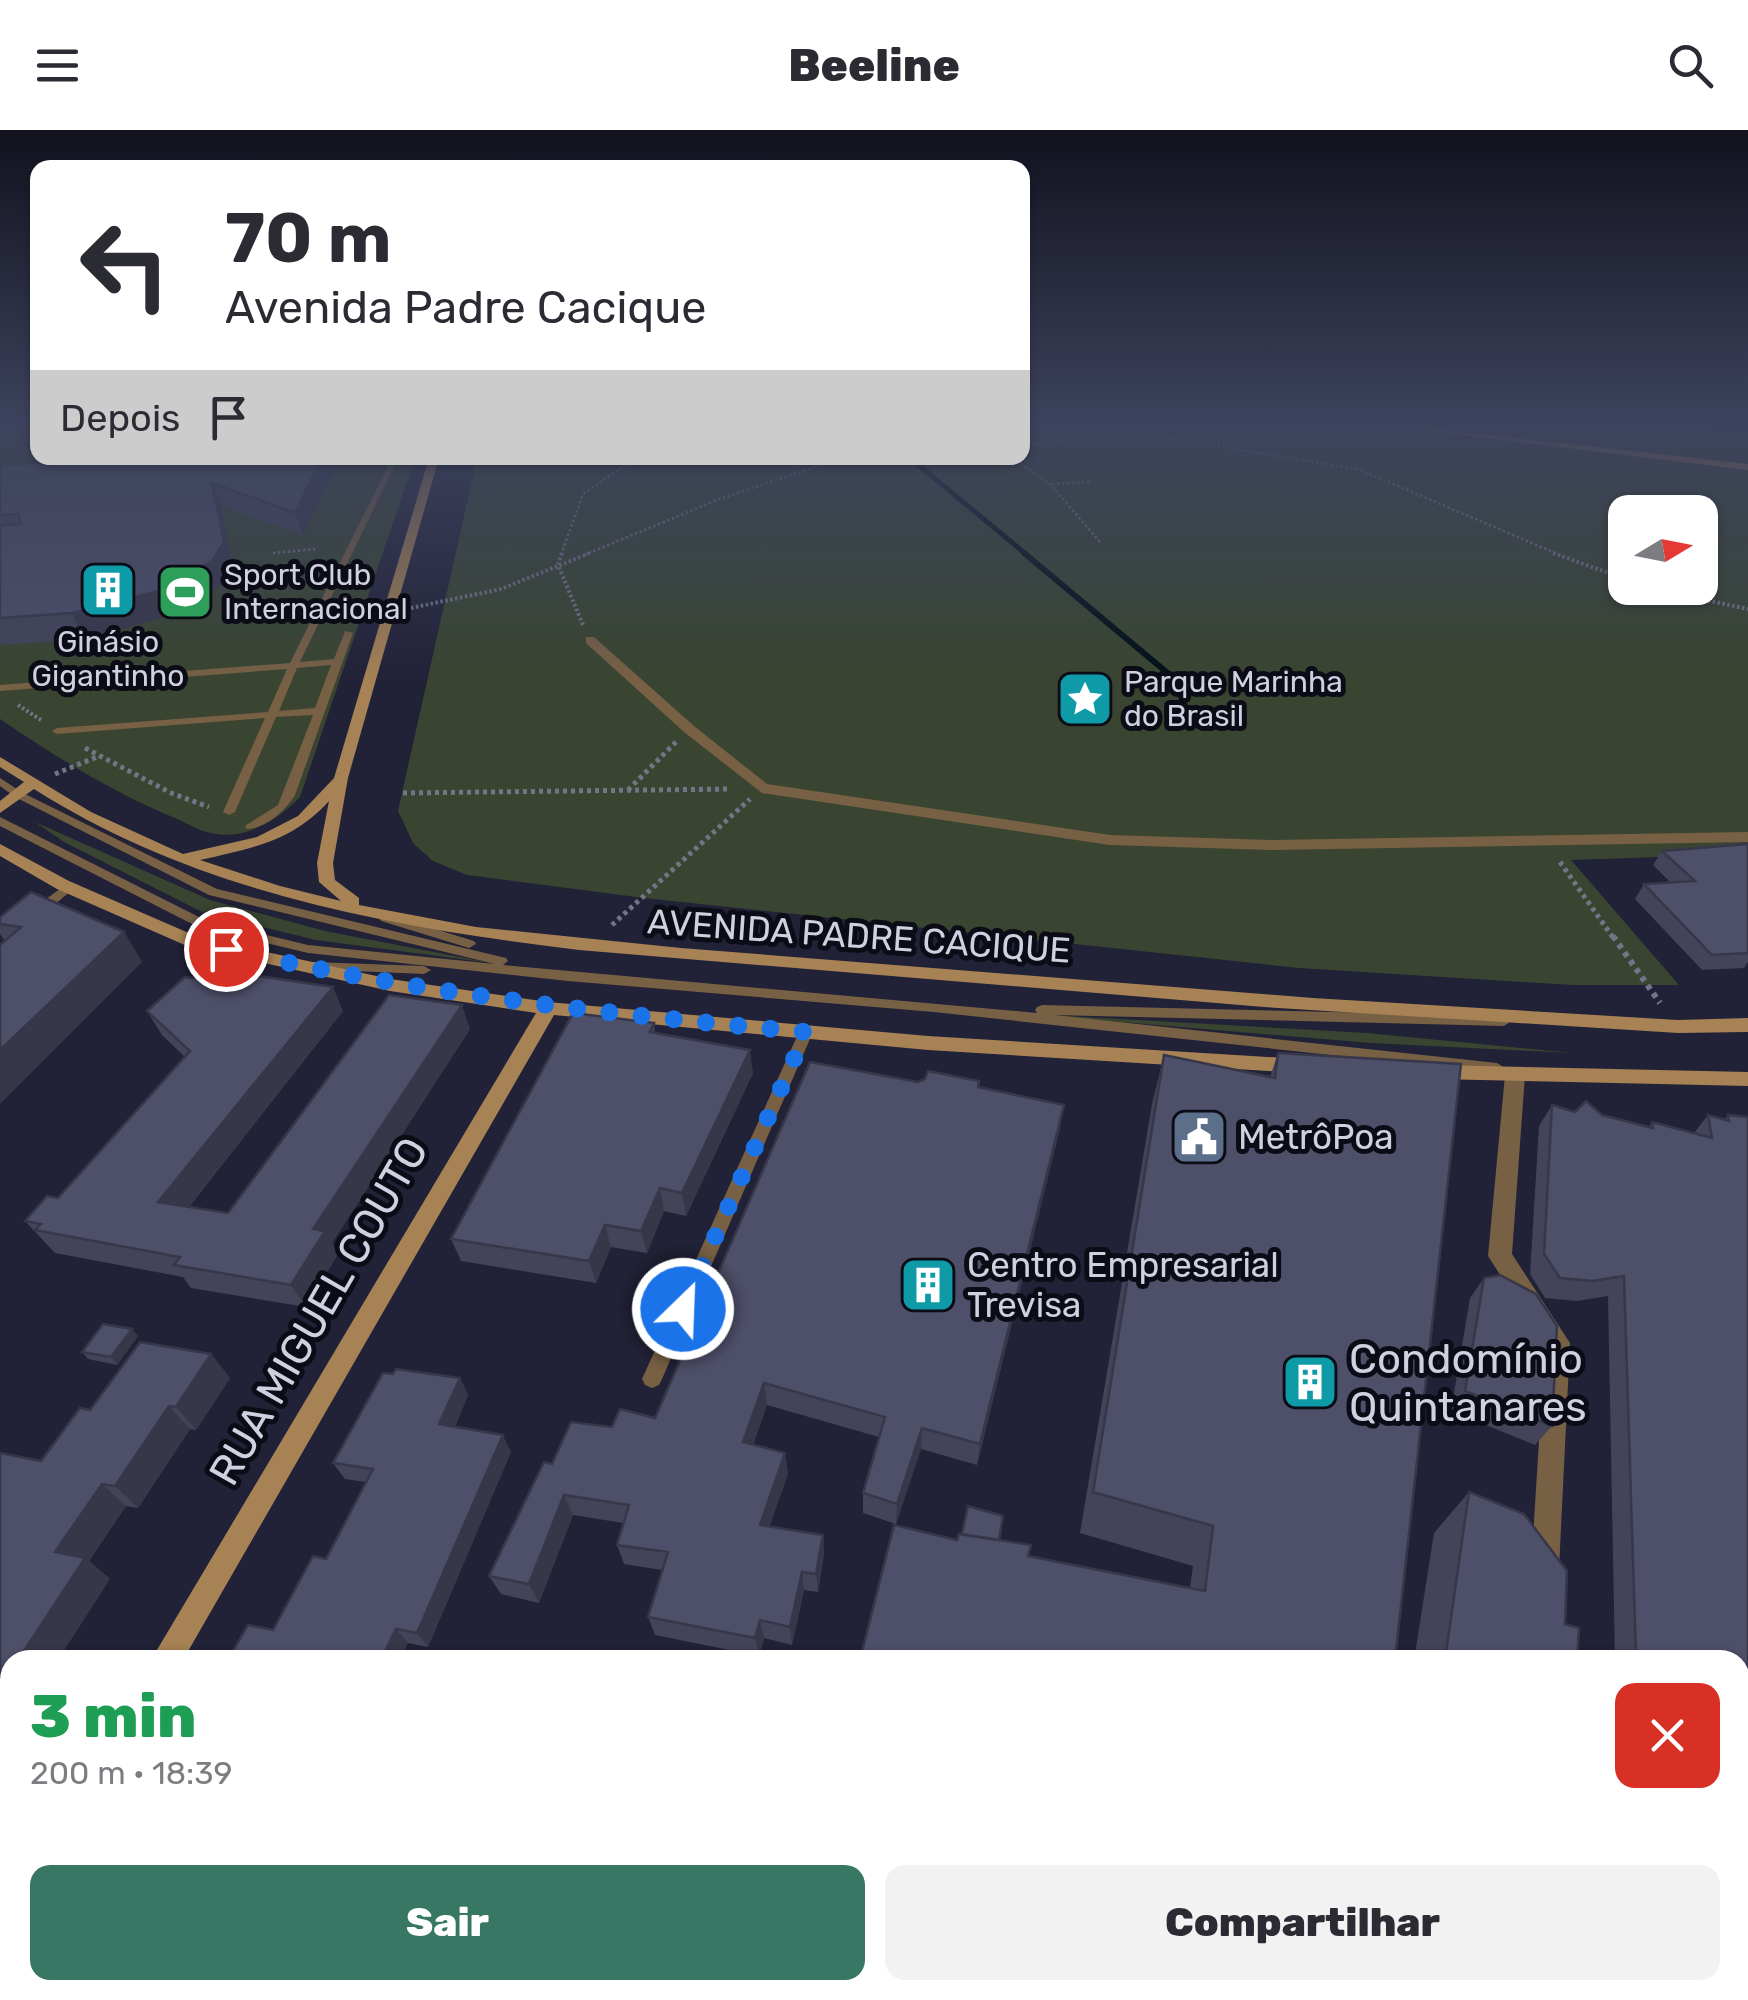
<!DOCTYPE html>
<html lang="pt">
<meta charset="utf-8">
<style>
body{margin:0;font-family:Rubik,sans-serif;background:#f2f2f3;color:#2b2b33;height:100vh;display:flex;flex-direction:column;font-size:38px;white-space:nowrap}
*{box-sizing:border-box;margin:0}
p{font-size:32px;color:#7c7c81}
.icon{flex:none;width:55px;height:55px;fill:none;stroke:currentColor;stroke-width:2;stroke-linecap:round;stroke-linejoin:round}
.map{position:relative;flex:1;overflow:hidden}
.details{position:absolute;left:0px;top:1520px;width:1750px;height:350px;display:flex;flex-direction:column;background:#fff;border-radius:30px 30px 0 0;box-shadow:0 2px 8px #0004}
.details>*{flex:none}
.hud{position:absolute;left:30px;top:30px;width:1000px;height:305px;border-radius:20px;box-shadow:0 2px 8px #0004;background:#fff;color:#2b2b33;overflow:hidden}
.needle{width:65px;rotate:80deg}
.fabs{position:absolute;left:1608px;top:365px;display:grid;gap:20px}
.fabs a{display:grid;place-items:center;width:110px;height:110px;border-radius:20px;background:#fff;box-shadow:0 2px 8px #0004;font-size:50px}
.pin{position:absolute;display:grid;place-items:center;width:85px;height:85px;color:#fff;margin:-42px;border:5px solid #fff;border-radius:50%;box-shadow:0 2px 10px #0007}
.me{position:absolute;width:110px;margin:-55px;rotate:24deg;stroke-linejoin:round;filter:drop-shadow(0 0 8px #0008)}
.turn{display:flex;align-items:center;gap:35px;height:210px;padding:0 30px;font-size:45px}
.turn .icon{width:130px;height:130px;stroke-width:2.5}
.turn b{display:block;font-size:70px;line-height:85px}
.then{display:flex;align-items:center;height:95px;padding:0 30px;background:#0003;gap:20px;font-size:38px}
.round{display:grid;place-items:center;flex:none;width:105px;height:105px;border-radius:20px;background:#f2f2f3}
.headline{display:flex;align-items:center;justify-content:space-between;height:170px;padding:0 30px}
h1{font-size:60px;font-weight:800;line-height:75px;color:#1e9e55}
.primary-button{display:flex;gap:20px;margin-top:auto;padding:20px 30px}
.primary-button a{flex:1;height:115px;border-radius:20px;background:#377763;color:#fff;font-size:40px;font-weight:800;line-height:115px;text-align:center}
.primary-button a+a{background:#f2f2f3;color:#2b2b33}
header{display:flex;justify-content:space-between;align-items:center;height:130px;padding:0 30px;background:#fff;font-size:45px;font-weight:800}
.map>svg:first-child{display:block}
</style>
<header><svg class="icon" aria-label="menu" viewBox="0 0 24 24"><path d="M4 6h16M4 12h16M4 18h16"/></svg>Beeline<svg class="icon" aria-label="search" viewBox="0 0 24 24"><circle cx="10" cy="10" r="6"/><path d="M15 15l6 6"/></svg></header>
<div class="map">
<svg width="1748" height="1870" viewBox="0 0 1748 1870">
<rect width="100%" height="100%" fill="#212137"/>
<g fill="#394530" fill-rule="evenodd">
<path d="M0,292H37L38,328H415L300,667C278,690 245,711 211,703C199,701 187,693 175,688C112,662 56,627 0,589Z"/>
<path d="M1023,292H1633L1748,304V724L1571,730L1679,855H1572L1299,838L644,768L467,745L433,731L413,713L398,681L477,328H1022ZM1625,382H1700V458H1625Z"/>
<path d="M35,692L210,770L325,801L491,833L316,810L204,783L64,712Z"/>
<path d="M1014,883L1367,903L1573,923L1371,913Z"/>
</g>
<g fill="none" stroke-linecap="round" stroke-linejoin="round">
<path stroke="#000f16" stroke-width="5" d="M910,328L1027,425"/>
<path stroke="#000f16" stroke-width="6" d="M1024,423L1170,545"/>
<g stroke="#747487" stroke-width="2.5" stroke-dasharray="2.5 2.5" stroke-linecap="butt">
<path d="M1105,292L1147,305L1358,339L1560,425"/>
<path d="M1275,292L1318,298"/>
<path d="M1591,296L1748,313"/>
<path d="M1213,313L1331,300"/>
<path d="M1022,315L1070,311L1093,299L1087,292"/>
<path d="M746,328L814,334"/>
<path d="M1012,328L1050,354L1100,412"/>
<path d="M1052,354L1090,352"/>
<path d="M273,423L317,419"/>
<path d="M561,425L583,364L636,328"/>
<path d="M584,425L717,370L841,328"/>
</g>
<g stroke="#747487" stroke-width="4" stroke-dasharray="2.5 2.5" stroke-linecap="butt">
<path d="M562,423L558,435L583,495"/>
<path d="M1553,423L1625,449"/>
<path d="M1649,458L1748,479"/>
<path d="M411,478L501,459L590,423"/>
<path d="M18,575L41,590"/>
</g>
<g stroke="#747487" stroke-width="5" stroke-dasharray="4 4" stroke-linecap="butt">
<path d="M85,618L171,663L209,677"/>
<path d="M55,644L99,626"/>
<path d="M628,660L676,612"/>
<path d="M403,663L731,659"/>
<path d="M1560,732L1614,809"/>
<path d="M612,795L750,669"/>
</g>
<path stroke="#747487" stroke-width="6" stroke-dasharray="5 5" stroke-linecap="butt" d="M1613,806L1660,873"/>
<g fill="#786045" fill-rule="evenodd">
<path d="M392,328H398L300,532L334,529L345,501L353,503L295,665C285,681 266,698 247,699L245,696L278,675L313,585L276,587L235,682L229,685L223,682L265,588L57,604L52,601L57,598L268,582L287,539L0,561V555L290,533ZM331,535L315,578L279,581L297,538Z"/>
<path d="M0,648L23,663L217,759L506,828L508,831L503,835L1037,883L1035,880L1037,877L1042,875L1504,886L1511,891L1504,896L1054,885L1497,933L1505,938L1497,943L934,882L568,851L308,823L196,796L0,696V687L205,790L308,815L495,834L209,765L15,667L0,656Z"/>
<path d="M68,753L74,757L72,760L41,786H31L30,783L31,780Z"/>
<path d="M386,784L474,811L476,814L469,818L381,791L379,788Z"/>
<path d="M312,832L424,836L431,840L424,844L307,839L305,836L307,833Z"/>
<path d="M806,897L813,902L662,1249L659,1255L652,1258L645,1255L642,1249L799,902Z"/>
</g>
<g fill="#786045" fill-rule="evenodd">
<path d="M586,507H594L694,596L767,654L1110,705L1272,710L1748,702V712L1272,720L1110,715L762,663L684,602L586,513Z"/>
<path d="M1515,938L1525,945L1512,1124L1570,1213L1559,1439L1555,1449L1545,1453L1535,1449L1531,1439L1545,1215L1488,1126L1505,945Z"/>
<path d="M1504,1860H1540L1539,1870H1503Z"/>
</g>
<g fill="#a78255" fill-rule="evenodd">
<path d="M1352,292H1376L1748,334V340Z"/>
<path d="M429,328H439L348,648L333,733L335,750L359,768V775L476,797L681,818L1313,868L1678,890L1748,888V902L1678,903L1264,877L579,820C389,797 198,763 34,659L0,683V671L24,652L0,637V627L91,682L183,724L257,707L298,686L334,648ZM329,671L317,733L319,752L341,771L280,756L200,730C252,718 292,712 329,671Z"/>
<path d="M0,714L69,751L198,807L390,849L548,872L928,906L1301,929L1311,936L1301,943L928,920L554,885L183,1530H151L536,883L390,861L187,816L57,759L0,726Z"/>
<path d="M1435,935L1748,942V956L1435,949L1425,942Z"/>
<path d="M10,1779V1828L0,1832V1784Z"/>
</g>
</g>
<g fill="#43445a">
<path d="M340,328L303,406L221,375L233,436L222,455L169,486L85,509L0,515V336Z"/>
<path d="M1748,714V832L1744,838L1702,840L1635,769L1644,754L1671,753L1653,735L1662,721Z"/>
<path d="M0,787L124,802L142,832L5,811L0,804Z"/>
<path d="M147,881H343L189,1077L228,1083L470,899L332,1113L338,1124L306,1177L191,1158L183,1147L55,1123L25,1091L58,1068L185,927L162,905Z"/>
<path d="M654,893L655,903L753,943L686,1086L664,1081L647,1123L611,1117L596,1153L461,1131L451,1109Z"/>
<path d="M1278,923L1395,1530L957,1410H999L1028,1426L1190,1458L1193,1436L1080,1403L1152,974L1164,925L1270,947Z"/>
<path d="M918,952L979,957L1060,998L977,1335L921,1319L896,1394L863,1383V1363L879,1307L767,1275L753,1315L785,1323L788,1344L769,1397L823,1405L824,1424L818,1462L804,1460L792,1515L764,1508L759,1526L655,1505L648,1487L662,1440L624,1434L617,1415L623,1393L573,1385L539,1473L501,1464L489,1446L552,1334L612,1297L655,1288Z"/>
<path d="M1552,975L1575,982L1602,985L1649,997L1652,992L1694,1003L1708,985L1725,989L1728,985L1748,987V1594L1740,1591V1530H1615L1608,1166L1577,1171L1545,1168L1530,1144L1539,996Z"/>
<path d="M1484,1148L1552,1296L1535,1315L1451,1281L1470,1168Z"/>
<path d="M132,1199L138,1206L117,1235L88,1229L82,1222Z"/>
<path d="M211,1224L230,1248L196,1300L190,1299L138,1378L126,1376L89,1431L110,1449L10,1530V1613L0,1628V1323L41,1331L90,1280Z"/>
<path d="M460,1248L468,1265L455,1297L511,1322L428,1517L408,1513L273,1500L326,1429L366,1352L345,1349L333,1333Z"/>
<path d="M1469,1362L1565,1494L1577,1530H1414L1434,1403Z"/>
<path d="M1740,1599L1748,1600V1870H1556V1860H1740Z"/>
<path d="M1270,1860H1358V1863L1342,1870H1297Z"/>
</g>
<g fill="#37374a">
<path d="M322,328H340L303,406L295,383Z"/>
<path d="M212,353L221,375L233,436L222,455L169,486L85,509L72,483Z"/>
<path d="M124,802L142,832L0,974V920Z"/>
<path d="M333,857L343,881L174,1095L158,1072Z"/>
<path d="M462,875L470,899L332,1113L338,1124L306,1177L291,1155L313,1099Z"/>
<path d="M750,920L753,943L686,1086L682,1063Z"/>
<path d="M1064,975L1060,998L977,1335L980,1314Z"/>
<path d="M660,1058L664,1081L647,1123L641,1101Z"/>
<path d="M605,1095L611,1117L596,1153L589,1131Z"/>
<path d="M132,1199L138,1206L117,1235L111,1227Z"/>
<path d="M211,1224L230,1248L196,1300L176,1277Z"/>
<path d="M460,1248L468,1265L449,1311L439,1294Z"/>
<path d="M764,1253L767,1275L746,1333L743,1312Z"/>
<path d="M169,1276L190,1299L138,1378L115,1356Z"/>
<path d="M922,1298L921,1319L896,1394L897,1374Z"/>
<path d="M503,1305L511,1322L428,1517L417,1503Z"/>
<path d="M785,1323L788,1344L763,1415L760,1395Z"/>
<path d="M102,1354L126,1376L89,1431L110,1449L58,1530H18L55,1422Z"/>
<path d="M564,1365L573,1385L539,1473L529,1454Z"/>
<path d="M823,1405L824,1424L818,1462L816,1444Z"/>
<path d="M802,1442L804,1460L792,1515L790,1497Z"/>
<path d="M760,1490L764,1508L759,1526L755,1508Z"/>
<path d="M396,1499L408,1513L400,1530H381Z"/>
<path d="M10,1541V1613L0,1628V1556Z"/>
<path d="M664,1860H675L673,1870H661Z"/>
<path d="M387,1863L403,1869V1870H385Z"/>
</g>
<g fill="#4e4f69" stroke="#37374a" stroke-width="2.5">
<path d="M65,328H322L295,383L212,353L224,412L212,431L158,461L72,483L0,488V395L21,394L18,384L0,385V336L48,331Z"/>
<path d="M1748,714V823L1712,825L1644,754L1695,751L1662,721Z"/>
<path d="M31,762L124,802L0,920V815L21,797L0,794V787Z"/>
<path d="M258,846L333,857L158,1072L228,1083L389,865L462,875L313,1099L325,1101L291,1155L174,1135L180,1127L35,1100L41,1094L25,1091L47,1066L58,1068L190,921L147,881L185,847L249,855Z"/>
<path d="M573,883L654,893L650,902L750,920L682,1063L660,1058L641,1101L605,1095L589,1131L451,1109Z"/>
<path d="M1278,923L1461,934L1395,1530H860L894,1395L957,1410L959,1404L1031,1415L1028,1426L1205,1461L1213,1396L1093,1362L1164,925L1275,948Z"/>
<path d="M810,932L918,952L925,949L928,941L979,951L978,957L1064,975L980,1314L922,1298L897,1374L863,1363L885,1287L764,1253L743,1312L785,1323L760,1395L823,1405L816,1444L802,1442L790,1497L760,1490L755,1508L648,1487L668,1422L617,1415L629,1375L564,1365L529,1454L489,1446L544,1332L552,1334L571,1292L612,1297L620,1279L655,1288Z"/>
<path d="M1586,971L1602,985L1653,998L1652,992L1712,1008L1708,985L1729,991L1728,985L1748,987V1570L1740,1567V1530H1646L1636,1526L1624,1146L1592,1151L1560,1148L1544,1124L1552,975L1575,982Z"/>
<path d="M1500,1145L1536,1164L1557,1196L1552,1296L1465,1261L1484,1148Z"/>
<path d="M103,1194L132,1199L111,1227L82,1222Z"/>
<path d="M140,1212L211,1224L176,1277L169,1276L115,1356L102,1354L55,1422L85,1428L18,1530H10V1541L0,1556V1323L41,1331L80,1278L90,1280Z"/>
<path d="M396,1239L460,1248L439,1294L503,1305L417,1503L396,1499L381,1530H228L248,1495L273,1500L313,1426L326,1429L373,1339L333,1333L383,1243L393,1244Z"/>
<path d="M1469,1362L1524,1384L1567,1441L1565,1494L1579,1498L1577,1530H1445Z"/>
<path d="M968,1376L1003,1386L999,1410L962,1404Z"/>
<path d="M1740,1599L1748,1600V1638L1740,1637Z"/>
<path d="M1740,1667L1748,1670V1870H1611L1612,1860H1740Z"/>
<path d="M229,1860H374L387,1863L385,1870H225Z"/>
<path d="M451,1860H664L661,1870H447Z"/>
<path d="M717,1860H827L825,1870H714Z"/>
</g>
<linearGradient id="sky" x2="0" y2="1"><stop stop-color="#12121e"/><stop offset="0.53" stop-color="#3d435e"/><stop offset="1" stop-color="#3d435e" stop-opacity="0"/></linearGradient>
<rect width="1748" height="554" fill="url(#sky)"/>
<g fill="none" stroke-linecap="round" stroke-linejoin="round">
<path stroke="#1a73e8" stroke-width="18" stroke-dasharray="0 32.4" d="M226,819C418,864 610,884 806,902L683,1179"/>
</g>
<defs>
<g id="building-square" transform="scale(2.875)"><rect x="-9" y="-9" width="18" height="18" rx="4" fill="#0f9aa8" stroke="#0c0c16"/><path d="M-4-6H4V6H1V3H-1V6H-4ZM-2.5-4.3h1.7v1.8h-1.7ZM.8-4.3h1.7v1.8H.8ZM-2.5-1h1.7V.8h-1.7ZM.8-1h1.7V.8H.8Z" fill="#fff"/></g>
<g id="stadium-square" transform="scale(2.875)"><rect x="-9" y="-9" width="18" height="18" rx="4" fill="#2e9e5b" stroke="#0c0c16"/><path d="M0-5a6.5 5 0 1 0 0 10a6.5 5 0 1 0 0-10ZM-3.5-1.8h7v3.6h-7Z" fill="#fff"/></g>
<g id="sight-square" transform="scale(2.875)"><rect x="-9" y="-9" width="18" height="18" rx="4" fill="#0f9aa8" stroke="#0c0c16"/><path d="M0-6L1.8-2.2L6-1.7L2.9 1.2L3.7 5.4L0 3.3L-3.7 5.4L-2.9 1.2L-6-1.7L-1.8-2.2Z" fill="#fff"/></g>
<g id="civic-square" transform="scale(2.875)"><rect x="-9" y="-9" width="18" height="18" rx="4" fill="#5c6f8a" stroke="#0c0c16"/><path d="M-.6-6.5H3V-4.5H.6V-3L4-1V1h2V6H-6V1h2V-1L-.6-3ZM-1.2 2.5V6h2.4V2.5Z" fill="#fff"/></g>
</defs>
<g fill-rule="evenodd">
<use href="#building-square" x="108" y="460"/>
<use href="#stadium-square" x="185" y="462"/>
<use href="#sight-square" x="1085" y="569"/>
<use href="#civic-square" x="1199" y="1007"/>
<use href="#building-square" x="928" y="1155"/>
<use href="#building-square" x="1310" y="1252"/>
</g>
<g text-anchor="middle" stroke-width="10" stroke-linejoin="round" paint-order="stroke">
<g font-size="30" fill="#d0d1e0" stroke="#0c0c16" text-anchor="start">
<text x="224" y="455">Sport Club<tspan x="224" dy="34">Internacional</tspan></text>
<text x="108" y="522" text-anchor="middle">Ginásio<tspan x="108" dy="34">Gigantinho</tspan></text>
<text x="1124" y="562">Parque Marinha<tspan x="1124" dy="34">do Brasil</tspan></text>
</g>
<g font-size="35" fill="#d0d1e0" stroke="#0c0c16">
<text transform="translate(859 806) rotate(4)" y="12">AVENIDA PADRE CACIQUE</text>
</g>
<g font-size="35" fill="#d0d1e0" stroke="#0c0c16" text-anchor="start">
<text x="1238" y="1019">MetrôPoa</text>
<text x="967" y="1147">Centro Empresarial<tspan x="967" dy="40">Trevisa</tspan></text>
</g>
<g font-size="42" fill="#d0d1e0" stroke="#0c0c16">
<text transform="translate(318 1181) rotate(-60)" y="15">RUA MIGUEL COUTO</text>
</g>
<g font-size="42" fill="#d0d1e0" stroke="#0c0c16" text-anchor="start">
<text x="1349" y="1243">Condomínio<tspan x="1349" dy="48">Quintanares</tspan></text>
</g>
</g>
</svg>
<div class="fabs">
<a><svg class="needle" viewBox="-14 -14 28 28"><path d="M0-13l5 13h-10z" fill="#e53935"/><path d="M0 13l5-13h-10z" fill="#7c7c81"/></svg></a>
</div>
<div class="pin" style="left:226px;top:819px;background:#d93025"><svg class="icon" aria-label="arrive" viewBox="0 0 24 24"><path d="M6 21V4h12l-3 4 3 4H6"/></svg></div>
<svg class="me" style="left:683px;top:1179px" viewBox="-20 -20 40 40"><circle r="17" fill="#1a73e8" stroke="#fff" stroke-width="3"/><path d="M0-11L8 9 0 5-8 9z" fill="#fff"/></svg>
<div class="hud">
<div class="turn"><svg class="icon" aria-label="left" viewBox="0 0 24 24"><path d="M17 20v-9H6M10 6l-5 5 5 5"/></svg><div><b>70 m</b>Avenida Padre Cacique</div></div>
<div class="then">Depois<svg class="icon" aria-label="arrive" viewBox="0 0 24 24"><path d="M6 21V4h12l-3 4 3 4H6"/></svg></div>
</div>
<section class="details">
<div class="headline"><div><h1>3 min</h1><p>200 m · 18:39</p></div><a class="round" style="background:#d93025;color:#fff"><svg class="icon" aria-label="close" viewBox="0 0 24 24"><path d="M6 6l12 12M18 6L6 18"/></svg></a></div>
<div class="primary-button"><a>Sair</a><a>Compartilhar</a></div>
</section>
</div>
